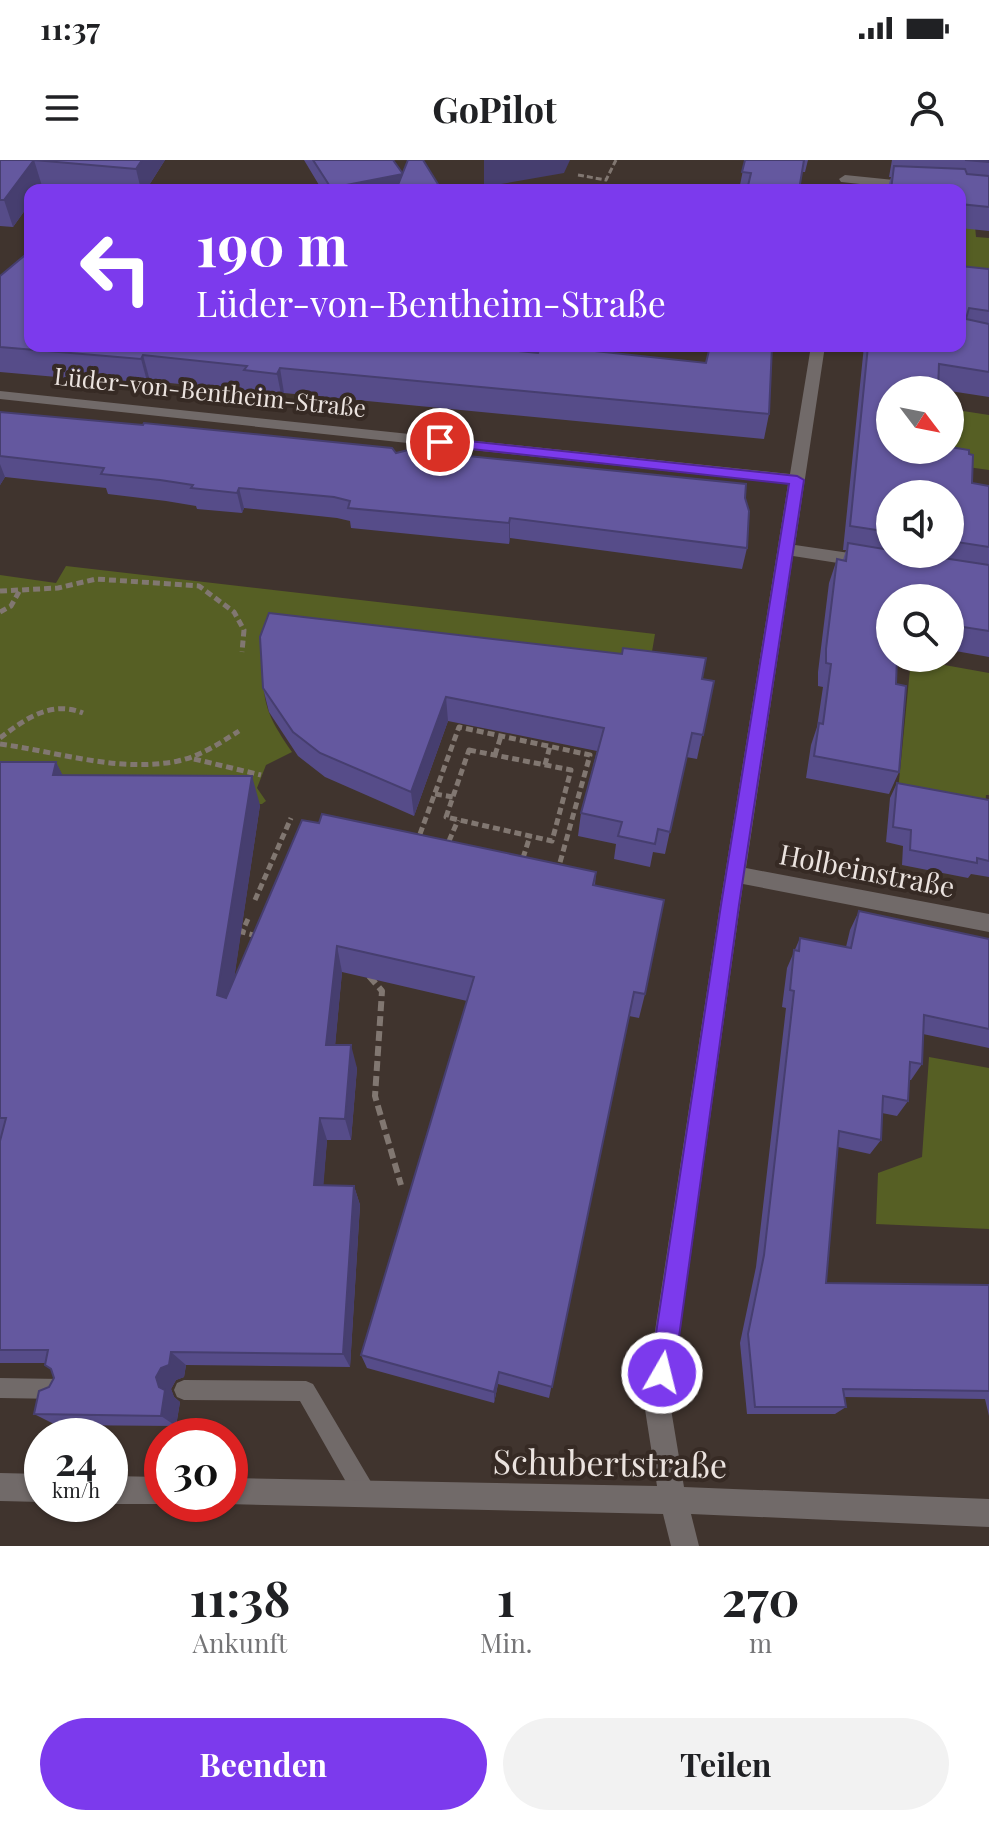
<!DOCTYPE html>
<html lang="de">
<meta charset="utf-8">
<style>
body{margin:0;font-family:"Playfair Display",serif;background:#f2f2f2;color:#202124;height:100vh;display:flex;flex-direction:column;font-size:30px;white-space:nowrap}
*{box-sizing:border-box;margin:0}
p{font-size:26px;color:#757577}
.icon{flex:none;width:44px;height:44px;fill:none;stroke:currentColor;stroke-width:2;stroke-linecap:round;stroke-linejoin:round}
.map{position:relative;height:1386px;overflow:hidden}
.side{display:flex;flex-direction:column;background:#fff;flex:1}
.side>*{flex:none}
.hud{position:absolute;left:24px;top:24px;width:942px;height:168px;border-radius:16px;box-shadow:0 2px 6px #0004;background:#7c3aed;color:#fff;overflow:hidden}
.needle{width:52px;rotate:122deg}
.tools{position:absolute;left:876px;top:216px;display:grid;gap:16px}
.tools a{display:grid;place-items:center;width:88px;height:88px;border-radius:50%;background:#fff;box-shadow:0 2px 6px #0004;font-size:40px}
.speed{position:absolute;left:24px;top:1258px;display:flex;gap:16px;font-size:40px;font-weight:700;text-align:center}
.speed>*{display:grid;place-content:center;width:104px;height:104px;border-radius:50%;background:#fff;box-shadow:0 2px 6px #0004;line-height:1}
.speed small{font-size:20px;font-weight:400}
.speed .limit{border:12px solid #d22;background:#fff;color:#111}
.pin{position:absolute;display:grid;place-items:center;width:68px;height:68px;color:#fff;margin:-34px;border:4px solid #fff;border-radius:50%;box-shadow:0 2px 8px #0007}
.me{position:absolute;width:88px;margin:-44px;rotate:8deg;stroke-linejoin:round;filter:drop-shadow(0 0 6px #0008)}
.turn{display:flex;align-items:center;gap:28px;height:168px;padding:0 40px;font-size:36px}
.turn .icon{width:104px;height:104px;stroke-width:2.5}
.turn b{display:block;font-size:56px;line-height:68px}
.eta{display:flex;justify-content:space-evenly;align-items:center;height:136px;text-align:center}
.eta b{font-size:48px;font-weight:700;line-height:56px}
.action{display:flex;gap:16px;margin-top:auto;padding:16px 40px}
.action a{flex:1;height:92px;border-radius:48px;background:#7c3aed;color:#fff;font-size:32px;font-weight:700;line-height:92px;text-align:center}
.action a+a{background:#f2f2f2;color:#202124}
.status{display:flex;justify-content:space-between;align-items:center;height:56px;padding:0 40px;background:#fff;direction:ltr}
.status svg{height:22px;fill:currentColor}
header{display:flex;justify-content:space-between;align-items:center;height:104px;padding:0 40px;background:#fff;font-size:36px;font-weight:700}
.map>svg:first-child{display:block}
</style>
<div class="status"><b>11:37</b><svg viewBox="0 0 49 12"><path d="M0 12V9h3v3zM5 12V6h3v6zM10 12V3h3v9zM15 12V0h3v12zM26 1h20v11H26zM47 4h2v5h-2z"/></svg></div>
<header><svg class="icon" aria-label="menu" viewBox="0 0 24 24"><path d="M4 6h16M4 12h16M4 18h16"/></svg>GoPilot<svg class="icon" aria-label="person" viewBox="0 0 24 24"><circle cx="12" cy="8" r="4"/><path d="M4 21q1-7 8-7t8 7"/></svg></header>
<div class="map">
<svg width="989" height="1386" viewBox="0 0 989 1386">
<rect width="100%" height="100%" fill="#40342e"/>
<g fill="#565f24">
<path d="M960,65L975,66L976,77L989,78V125L960,121Z"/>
<path d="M950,249L989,255V310L932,302L950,290Z"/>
<path d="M66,406L655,474L648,515L264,502C261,544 269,558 292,592L266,605L257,628L266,641L262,644L69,643L0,630V415L56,423Z"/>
<path d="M911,499L989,513V635H986L985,649L898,631Z"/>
<path d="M929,897L989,908V1069L876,1064L878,1013L922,997Z"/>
</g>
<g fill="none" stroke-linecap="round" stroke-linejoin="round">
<path stroke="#817771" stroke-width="3" stroke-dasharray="6 3" stroke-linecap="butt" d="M578,15L606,20L616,0"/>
<g stroke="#817771" stroke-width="5" stroke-dasharray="7 4" stroke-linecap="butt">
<path d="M0,431L19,430"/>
<path d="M0,452L11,446L20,430L58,428L96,419L199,426L234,452L244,470L242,492"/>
<path d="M0,578C25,559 51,540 83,553"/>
<path d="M0,584C58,592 120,613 178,601C201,596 220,583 239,571"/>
<path d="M469,590L571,610L552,681L446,657Z"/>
<path d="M495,595L501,576"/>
<path d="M194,599L261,615"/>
<path d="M545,605L550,586"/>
<path d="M435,634L453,637"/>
<path d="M420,674L459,567L590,595L559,706"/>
<path d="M449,681L458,660"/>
<path d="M523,698L530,676"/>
<path d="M255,740L291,658"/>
<path d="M248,759L242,772L257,776"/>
</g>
<path stroke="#817771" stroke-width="6" stroke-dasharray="10 5" stroke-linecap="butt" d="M369,816L382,831L375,936L401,1025"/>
<g fill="#716a69" fill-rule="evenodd">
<path d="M0,1218L61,1219L68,1222L71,1229L68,1236L61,1239L0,1238Z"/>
<path d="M184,1220L306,1221L313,1224L374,1327L377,1335L374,1343L366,1346L358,1343L300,1241L184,1240L177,1237L174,1230L177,1223Z"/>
</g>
<g fill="#716a69" fill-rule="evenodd">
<path d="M845,15L953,26L959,30H917L841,22L839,19Z"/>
<path d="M811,186H825L795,385L870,396L878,402L870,408L793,396L746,708L989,754V772L743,724L670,1243L684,1327L989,1339V1367L691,1354L699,1386H671L663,1354L226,1344H230V1318L657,1326L644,1243L720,745L788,324L0,239V231L790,314Z"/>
<path d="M0,1313L42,1314V1342L0,1341Z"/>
<path d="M110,1316L162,1317L164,1344H110Z"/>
</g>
</g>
<g fill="#564c89" fill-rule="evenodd">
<path d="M0,0H165L146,30H83L42,26L39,30H30V43L13,67L0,66Z"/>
<path d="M304,0H393L403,14L441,30H322Z"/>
<path d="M745,0H808L805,12H802L799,30H739Z"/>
<path d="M892,0H989V71L960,68V30H887L891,17H889Z"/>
<path d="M960,106L989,109V237L950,231V230L938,229L890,290L969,294L972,323L989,326V497L950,490V438H890L899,612L889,634L806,618L811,585L817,567L823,527L818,526V512L829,423L837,399L843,400L846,390H843L864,186H960ZM890,334H950V394H890Z"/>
<path d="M0,116L30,186H466L769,254L764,279L284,233L282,239L249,236L248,231L150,221L148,225L0,212Z"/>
<path d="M0,252L396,293L745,338L747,388L742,409L510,378L509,384L351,368L350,361L337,358L244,348L242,353L197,349L196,346L166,341L108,334L106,328L5,317L0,325Z"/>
<path d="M702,519L714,521L697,599L686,597L665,694L653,692L650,707L614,699L616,684L578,676L581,653L597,591L448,561L414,656L325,617L298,596L269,552L263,528Z"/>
<path d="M0,602H56L62,615L260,645L234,818L319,663L596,712L595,725L645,834L639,858L629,856L549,1238L498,1224L494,1243L367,1208L361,1195L467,841L342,812L335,885L357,908L351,980H327L323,1025L354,1026L360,1045L350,1207L186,1205L184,1217L176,1220L171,1229L174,1237L180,1242L176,1266L56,1265L34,1254L54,1218L51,1209L45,1203H0Z"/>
<path d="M897,623L989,640V717L971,714L968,718L902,705L903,686L886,682L890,638Z"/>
<path d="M859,751L989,779V888L923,874L922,904L911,920H909L908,941L897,956L882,953L881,980L870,994L838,987L826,1123L989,1125V1256L985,1239L844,1237L846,1247L835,1254H747L740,1183L756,1107L786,848L782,847L787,808L800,778L846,787L850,770Z"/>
</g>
<g fill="#463e6f">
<path d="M34,0L42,26L39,30H30V43L13,67L4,40Z"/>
<path d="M142,0H165L146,30H141L136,9Z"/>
<path d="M484,0H570L564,13L484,27Z"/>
<path d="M403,14L404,30H331V28Z"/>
<path d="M143,195L150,221L148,225L141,199Z"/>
<path d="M280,208L284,233L282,239L277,214Z"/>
<path d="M0,304L5,317L0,325Z"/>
<path d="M239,328L244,348L242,353L237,333Z"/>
<path d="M510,358V378L509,384V363Z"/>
<path d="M446,537L448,561L414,656L411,632Z"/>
<path d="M56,602L71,632L53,615Z"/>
<path d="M252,616L260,645L228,860L217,835Z"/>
<path d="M337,786L342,812L333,908L326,885Z"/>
<path d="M351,885L357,908L351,980L345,959Z"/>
<path d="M320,958L327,980L322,1044L314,1025Z"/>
<path d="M354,1026L360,1045L350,1207L343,1194Z"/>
<path d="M171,1192L186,1205L184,1217L176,1220L171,1229L174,1237L180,1242L176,1266L161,1256L159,1227L156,1217Z"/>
<path d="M499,1212L498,1224L494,1243V1232Z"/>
</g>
<g fill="#64589f" stroke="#463e6f" stroke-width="2">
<path d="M0,0H142L136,9L34,0L4,40H0Z"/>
<path d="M313,0H393L403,14L331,28Z"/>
<path d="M408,0H423L441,29V30H396Z"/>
<path d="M745,0H804L799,30H747L751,13L742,12Z"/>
<path d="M965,0H989V2Z"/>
<path d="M894,6L965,9L967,14L989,16V47L960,44V30H891Z"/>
<path d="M30,91V186H466L538,193L540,186H548L706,203L710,186H772L769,254L280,208L277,214L244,210L247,206L143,195L141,199L0,187V116Z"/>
<path d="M960,106L989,109V151L969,148L966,159L989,164V212L939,204L938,230H890V290H950V287L969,290V294L973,295L972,323L989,326V387L950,381V334H890V372L850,366L868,186H960Z"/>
<path d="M0,252L143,265L144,263L392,288L396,293L408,290L746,324L745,338L749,351L747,388L510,358L509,363L348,348L350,341L334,337L239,328L237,333L191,328L193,325L160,320L101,314L104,308L0,296Z"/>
<path d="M848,383L890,390V394H917L989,405V471L950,465V438H890V498H897L896,524L906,526L899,612L814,596L819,563L823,564L831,504L826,503V489L837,399L846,401Z"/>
<path d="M269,453L622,494L623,488L706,498L702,519L714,521L703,575L692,573L670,672L658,669L655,684L618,676L622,662L581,653L604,568L446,537L411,632L320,593L293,572L263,528L260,477Z"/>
<path d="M0,602H56L53,615L252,616L217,835L226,838L302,660L319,663L322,654L596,712L593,725L664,740L645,834L634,832L552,1227L499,1212L494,1232L361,1195L474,817L337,786L326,885H351L345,959L320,958L314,1025L354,1026L343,1194L171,1192L169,1205L161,1208L156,1217L159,1227L165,1230L161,1256L34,1254L39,1231L49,1227L54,1218L51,1209L45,1205L48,1190H0V981L6,958H0Z"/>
<path d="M897,623L989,640V701L977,698V703L910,690L911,670L893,667Z"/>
<path d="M859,751L989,779V869L924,855L922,904L910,902L908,941L883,936L881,980L839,971L826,1123L989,1125V1231L843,1229L846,1247H755L748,1174L764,1095L794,831L790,830L794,790L799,791L800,778L851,788Z"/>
</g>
<path fill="#7c3aed" stroke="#51269a" stroke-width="2" d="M440,278L797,316L804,320L739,745L674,1213L670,1221L662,1225L653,1221L650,1213L721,745L789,324L435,285V279Z"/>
<g text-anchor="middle" stroke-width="8" stroke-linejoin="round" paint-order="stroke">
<g font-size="24" fill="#ebe3df" stroke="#362a24">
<text transform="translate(210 233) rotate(6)" y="8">Lüder-von-Bentheim-Straße</text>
</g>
<g font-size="28" fill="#ebe3df" stroke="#362a24">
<text transform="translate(867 711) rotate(11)" y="10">Holbeinstraße</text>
</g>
<g font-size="34" fill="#ebe3df" stroke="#362a24">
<text transform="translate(610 1304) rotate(1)" y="12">Schubertstraße</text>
</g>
</g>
</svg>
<div class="tools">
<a><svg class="needle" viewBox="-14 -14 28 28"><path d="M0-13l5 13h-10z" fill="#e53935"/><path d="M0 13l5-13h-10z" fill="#757577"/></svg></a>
<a><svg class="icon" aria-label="sound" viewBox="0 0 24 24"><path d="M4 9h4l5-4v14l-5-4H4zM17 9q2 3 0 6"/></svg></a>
<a><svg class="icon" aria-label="search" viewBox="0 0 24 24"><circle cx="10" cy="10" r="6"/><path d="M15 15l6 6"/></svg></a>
</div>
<div class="speed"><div>24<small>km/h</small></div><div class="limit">30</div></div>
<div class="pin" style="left:440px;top:282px;background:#d93025"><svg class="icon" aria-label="arrive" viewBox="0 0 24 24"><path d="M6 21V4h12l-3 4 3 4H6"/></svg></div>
<svg class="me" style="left:662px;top:1213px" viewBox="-20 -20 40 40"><circle r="17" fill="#7c3aed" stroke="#fff" stroke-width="3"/><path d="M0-11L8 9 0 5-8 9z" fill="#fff"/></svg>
<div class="hud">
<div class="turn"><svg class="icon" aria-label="left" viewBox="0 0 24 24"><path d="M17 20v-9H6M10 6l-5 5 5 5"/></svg><div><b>190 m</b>Lüder-von-Bentheim-Straße</div></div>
</div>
</div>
<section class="side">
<div class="eta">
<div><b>11:38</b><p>Ankunft</p></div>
<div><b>1</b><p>Min.</p></div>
<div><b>270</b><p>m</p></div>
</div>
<div class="action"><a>Beenden</a><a>Teilen</a></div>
</section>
